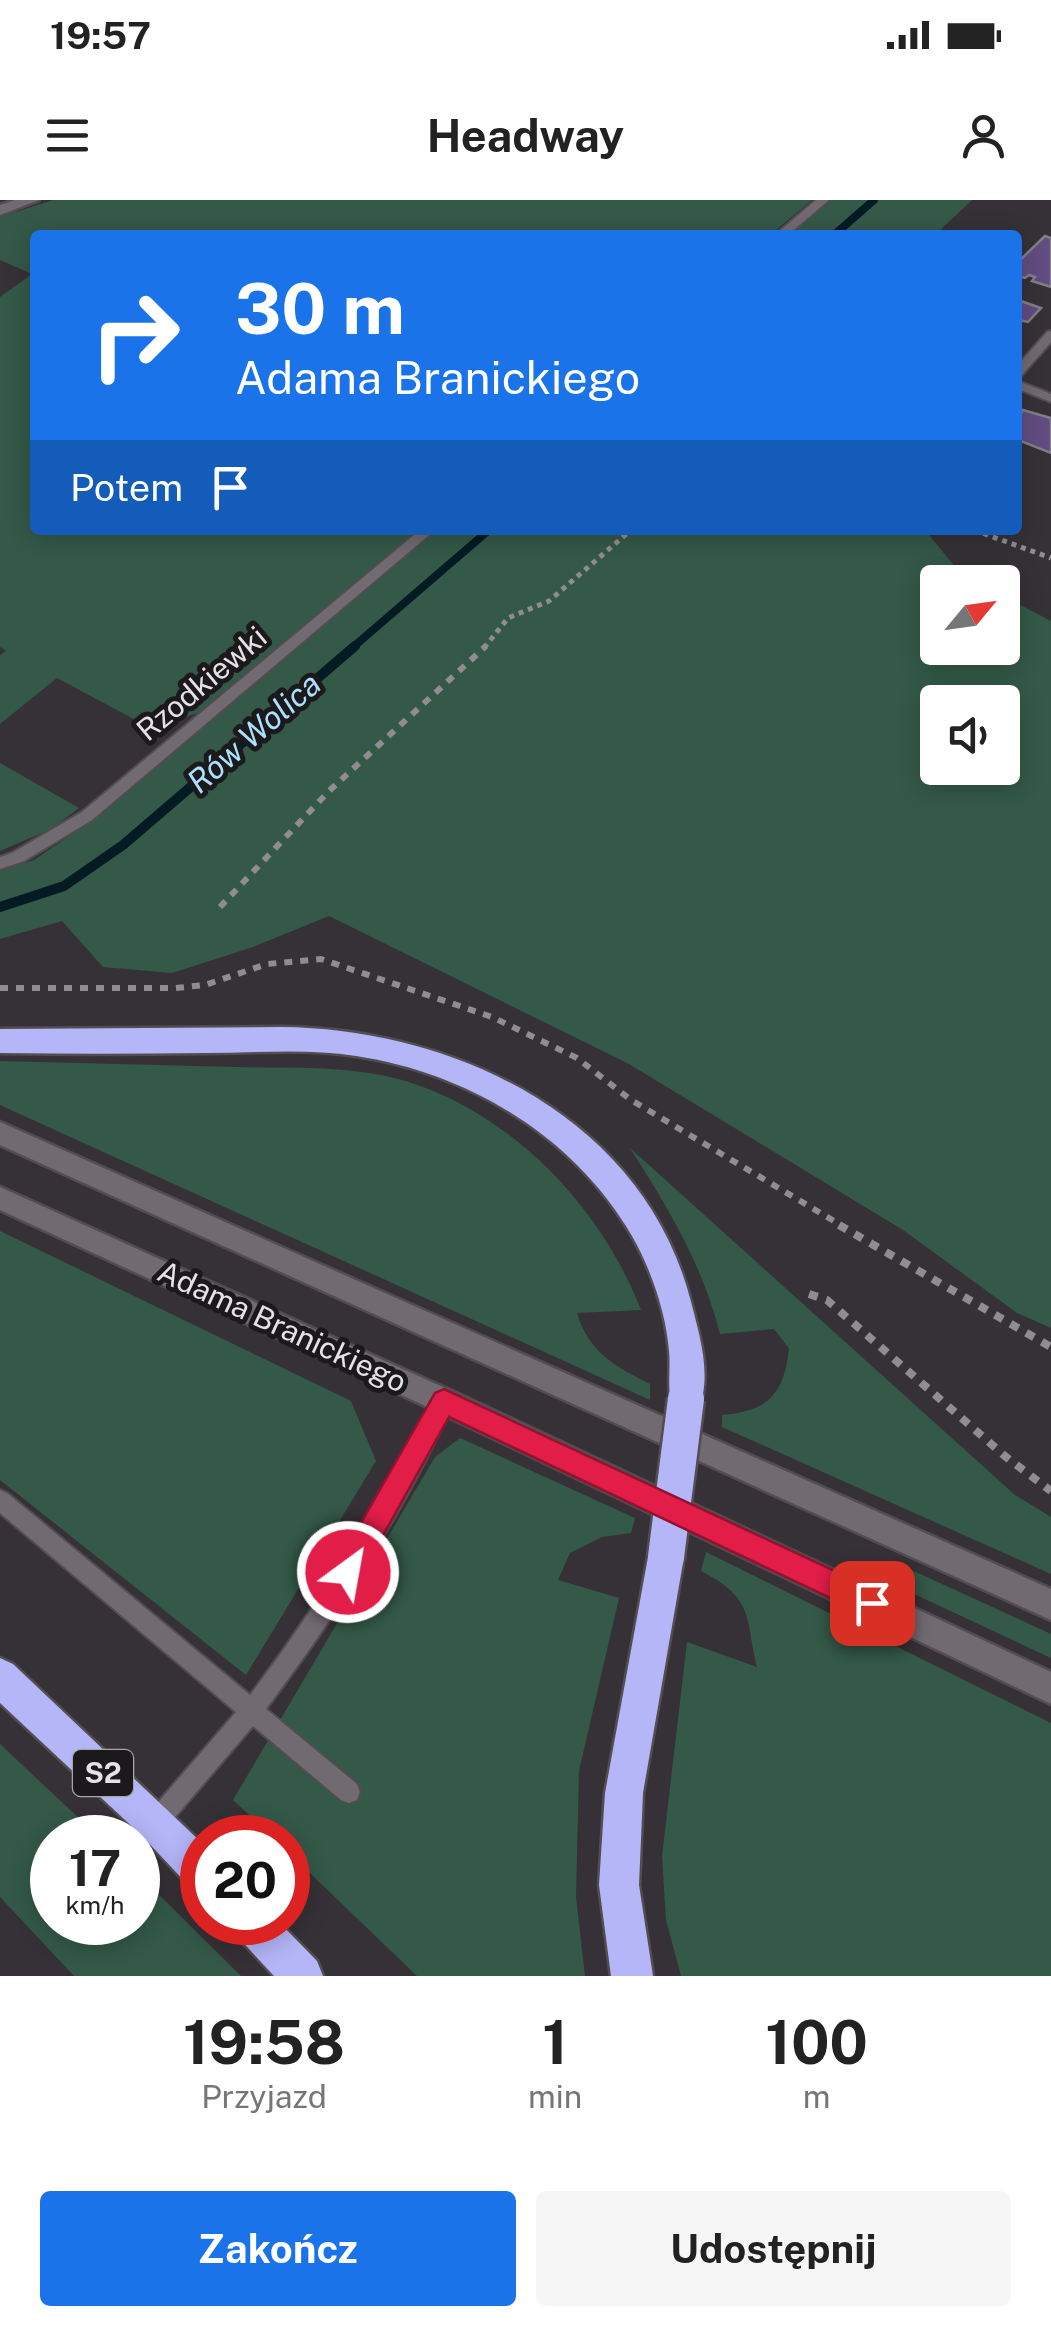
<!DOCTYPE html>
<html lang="pl">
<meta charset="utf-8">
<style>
body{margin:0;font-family:"Public Sans",sans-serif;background:#f6f6f6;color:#222;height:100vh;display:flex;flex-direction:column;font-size:38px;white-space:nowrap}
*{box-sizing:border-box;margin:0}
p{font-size:32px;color:#767676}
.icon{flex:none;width:55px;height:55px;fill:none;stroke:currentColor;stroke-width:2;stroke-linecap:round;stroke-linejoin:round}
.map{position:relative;height:1776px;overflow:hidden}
.panel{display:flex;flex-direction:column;background:#fff;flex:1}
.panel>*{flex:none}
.hud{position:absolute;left:30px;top:30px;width:992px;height:305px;border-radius:10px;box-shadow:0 5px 25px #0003;background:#1a73e8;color:#fff;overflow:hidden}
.needle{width:65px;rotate:61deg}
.buttons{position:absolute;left:920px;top:365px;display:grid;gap:20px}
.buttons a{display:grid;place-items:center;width:100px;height:100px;border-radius:10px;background:#fff;box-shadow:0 5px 25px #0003;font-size:50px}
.speed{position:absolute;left:30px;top:1615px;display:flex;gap:20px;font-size:50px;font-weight:700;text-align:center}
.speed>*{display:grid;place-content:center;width:130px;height:130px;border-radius:50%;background:#fff;box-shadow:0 5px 25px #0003;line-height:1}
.speed small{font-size:25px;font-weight:400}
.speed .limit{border:15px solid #d22;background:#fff;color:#111}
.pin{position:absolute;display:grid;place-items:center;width:85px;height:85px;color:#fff;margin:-42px;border-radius:20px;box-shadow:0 5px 15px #0006}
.me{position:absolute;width:110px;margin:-55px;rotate:32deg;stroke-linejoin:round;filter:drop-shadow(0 0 8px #0008)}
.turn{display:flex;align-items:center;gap:35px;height:210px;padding:0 40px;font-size:45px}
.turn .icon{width:130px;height:130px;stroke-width:2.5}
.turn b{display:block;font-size:70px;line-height:85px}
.then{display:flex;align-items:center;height:95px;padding:0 40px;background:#0003;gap:20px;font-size:38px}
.eta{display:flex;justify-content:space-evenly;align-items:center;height:170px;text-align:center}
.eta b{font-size:60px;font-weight:700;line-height:70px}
.primary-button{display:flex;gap:20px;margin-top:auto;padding:20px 40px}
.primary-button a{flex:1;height:115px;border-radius:10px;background:#1a73e8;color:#fff;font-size:40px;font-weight:700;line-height:115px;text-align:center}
.primary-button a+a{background:#f6f6f6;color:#222}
.status{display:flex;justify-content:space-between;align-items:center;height:70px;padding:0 50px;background:#fff;direction:ltr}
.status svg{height:28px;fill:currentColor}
header{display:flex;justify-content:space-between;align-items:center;height:130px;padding:0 40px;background:#fff;font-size:45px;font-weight:700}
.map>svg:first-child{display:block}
</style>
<div class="status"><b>19:57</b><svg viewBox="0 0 49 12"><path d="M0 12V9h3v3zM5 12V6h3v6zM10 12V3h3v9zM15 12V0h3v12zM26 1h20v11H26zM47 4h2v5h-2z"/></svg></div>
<header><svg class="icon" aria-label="menu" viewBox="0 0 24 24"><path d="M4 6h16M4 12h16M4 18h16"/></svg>Headway<svg class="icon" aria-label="person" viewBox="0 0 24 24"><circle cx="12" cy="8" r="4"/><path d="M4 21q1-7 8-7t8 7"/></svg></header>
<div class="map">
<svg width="1051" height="1776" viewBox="0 0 1051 1776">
<rect width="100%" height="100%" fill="#363136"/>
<g fill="#345948" fill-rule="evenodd">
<path d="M53,0H812L770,35H35V330H419L201,512L137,532L143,524L57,478L0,524V455L6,451L0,447V97L32,74L0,60V17Z"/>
<path d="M831,0H972L935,35H789Z"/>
<path d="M437,330H925L961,374L977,382H938V448H1002L1003,396L1051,421V1128L1017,1113L903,1030L629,864L329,716L253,747L172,773L103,767L62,721L0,739V671L34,660L99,616ZM938,502H1002V568H938Z"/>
<path d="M0,563L79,608L51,629L0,651Z"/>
<path d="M0,861C79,863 157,865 236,867C283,868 334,866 381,875C499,899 599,1001 641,1110L577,1113C589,1153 615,1166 650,1184V1200L0,905Z"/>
<path d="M630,948L1015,1295L1051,1317V1374L722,1227V1215C769,1211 784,1194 789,1148L774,1129L720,1134C702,1064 669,1009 630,948Z"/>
<path d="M0,1031L351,1201L376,1261L246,1475L0,1280Z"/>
<path d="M460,1238L635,1318L631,1333L602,1337L570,1353L558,1380L619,1398L579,1571L576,1697L585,1776H417L288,1652V1638L273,1637L233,1600L435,1257Z"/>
<path d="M706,1352L1051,1523V1776H681L666,1720L662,1656L687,1442L757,1467C745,1417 755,1399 701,1371Z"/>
<path d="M905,1367L1051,1434V1458L899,1387Z"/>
<path d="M0,1544L99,1637L52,1638V1722H138V1674L241,1776H74L0,1697Z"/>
</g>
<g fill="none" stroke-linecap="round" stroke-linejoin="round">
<g stroke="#051b24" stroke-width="8">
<path d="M834,35L874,0"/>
<path d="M352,448L489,330"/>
</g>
<path stroke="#051b24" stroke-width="10" d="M0,707L64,686L123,645L355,446"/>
</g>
<g fill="#614d80" stroke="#827f87" stroke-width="2.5">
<path d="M1045,36L1051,38V87L1032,81L1035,77L1029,75L1025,78L1018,76V62Z"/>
<path d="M1018,100L1041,108L1028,122L1018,120Z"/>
<path d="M1023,210L1051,218V253L1018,240V217Z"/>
</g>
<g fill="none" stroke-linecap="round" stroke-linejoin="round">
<g stroke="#524d51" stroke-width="4">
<g id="lane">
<path d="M816,0H829L788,35H775Z"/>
<path d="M1051,131V142L1022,175L1018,176V165L1047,132Z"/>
<path d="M1018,181L1051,194V202L1018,189Z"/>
<path d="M420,330H435L92,620L24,661L0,669V657L12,653L82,612Z"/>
<path d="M444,1192L451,1194L454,1201C407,1307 336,1416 266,1509L357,1584L360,1592L357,1600L349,1603L341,1600L253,1526L164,1630L156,1633L148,1630L145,1622L148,1614L236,1512L0,1313V1290L7,1293L250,1495C322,1401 382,1299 437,1194Z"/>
</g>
</g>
<g stroke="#524d51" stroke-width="5">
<path id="street" d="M15,0H39L0,15V5Z"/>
</g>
<g stroke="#524d51" stroke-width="5">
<g id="secondary">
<path d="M0,922L1051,1389V1420L0,945Z"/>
<path d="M0,987L454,1192L1051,1472V1504L434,1210L0,1010Z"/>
</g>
</g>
<g stroke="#524d51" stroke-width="5">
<g id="highway">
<path d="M282,827C456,829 642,918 690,1098C699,1133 713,1176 698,1210L686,1215L674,1210C666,1192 671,1171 669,1151C666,1113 651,1069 632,1036C574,936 468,873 356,856C306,848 255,853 205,853C136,854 68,854 0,853V829Z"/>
<path d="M666,1339L679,1344L684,1357L643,1593L639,1685L653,1776H611L599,1685L605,1593L648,1357L653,1344Z"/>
<path d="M0,1458L13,1464L202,1643V1691L188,1685L142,1636L0,1503Z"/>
<path d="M231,1722H279L317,1761L323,1776H274L237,1736Z"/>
</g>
</g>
<g stroke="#908c90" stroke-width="5" stroke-dasharray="5 5" stroke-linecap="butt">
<path d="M974,330L1051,358"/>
<path d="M484,448L508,418L549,401L631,330"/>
</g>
<g stroke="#908c90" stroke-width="6" stroke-dasharray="8 8" stroke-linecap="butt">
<path d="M220,707L329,591L486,446"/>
<path d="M0,788H176L205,785L267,764L321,759L492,817L577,858L631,900L844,1027"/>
</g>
<g stroke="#908c90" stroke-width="8" stroke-dasharray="9 9" stroke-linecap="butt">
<path d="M839,1025L1051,1147"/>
<path d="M809,1094L827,1100L1006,1257L1051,1291"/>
</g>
<use href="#lane" fill="#716a71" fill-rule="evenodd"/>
<use href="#street" fill="#716a71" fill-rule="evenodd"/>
<use href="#secondary" fill="#716a71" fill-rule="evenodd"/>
<use href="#highway" fill="#b4b6f8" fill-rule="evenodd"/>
<g stroke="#524d51" stroke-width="41" stroke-linecap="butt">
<path id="highway-bridge" d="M666,1357L686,1199"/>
</g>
<use href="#highway-bridge" stroke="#b4b6f8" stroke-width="36"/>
</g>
<path fill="#e11d48" stroke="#92132f" stroke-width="2.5" d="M444,1189L882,1393L886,1403L882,1413L872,1417L862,1413L449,1217L357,1382L348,1386L338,1382L334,1372L338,1363L435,1193Z"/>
<g text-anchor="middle" stroke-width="10" stroke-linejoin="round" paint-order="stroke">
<rect fill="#1c191c" stroke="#a9a6a9" stroke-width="2.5" x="73" y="1550" width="60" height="46" rx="8"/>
<g font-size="28" font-weight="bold" fill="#e5e2e5">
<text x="103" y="1583">S2</text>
</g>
<g font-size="30" fill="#e5e2e5" stroke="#1c191c">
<text transform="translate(202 484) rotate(-40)" y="10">Rzodkiewki</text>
<text transform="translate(282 1127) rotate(25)" y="10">Adama Branickiego</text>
</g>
<g font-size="32" font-style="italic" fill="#aae2fd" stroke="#1c191c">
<text transform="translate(254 533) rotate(-41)" y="11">Rów Wolica</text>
</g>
</g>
</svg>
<div class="buttons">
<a><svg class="needle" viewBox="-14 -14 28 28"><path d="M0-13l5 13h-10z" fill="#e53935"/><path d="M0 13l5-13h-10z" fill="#767676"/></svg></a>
<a><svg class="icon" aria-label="sound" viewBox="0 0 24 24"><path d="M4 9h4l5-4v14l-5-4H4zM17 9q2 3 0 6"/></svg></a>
</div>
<div class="speed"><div>17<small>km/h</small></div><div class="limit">20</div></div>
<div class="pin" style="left:872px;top:1403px;background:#d93025"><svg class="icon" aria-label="arrive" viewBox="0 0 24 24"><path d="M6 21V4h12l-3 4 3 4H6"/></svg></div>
<svg class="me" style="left:348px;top:1372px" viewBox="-20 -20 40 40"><circle r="17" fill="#e11d48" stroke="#fff" stroke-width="3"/><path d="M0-11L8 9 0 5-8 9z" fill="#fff"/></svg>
<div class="hud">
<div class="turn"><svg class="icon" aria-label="right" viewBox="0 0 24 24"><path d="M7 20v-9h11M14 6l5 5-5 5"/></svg><div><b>30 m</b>Adama Branickiego</div></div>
<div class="then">Potem<svg class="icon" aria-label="arrive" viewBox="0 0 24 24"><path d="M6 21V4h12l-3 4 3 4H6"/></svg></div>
</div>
</div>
<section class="panel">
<div class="eta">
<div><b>19:58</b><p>Przyjazd</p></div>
<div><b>1</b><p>min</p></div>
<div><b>100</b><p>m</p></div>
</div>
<div class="primary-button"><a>Zakończ</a><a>Udostępnij</a></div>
</section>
